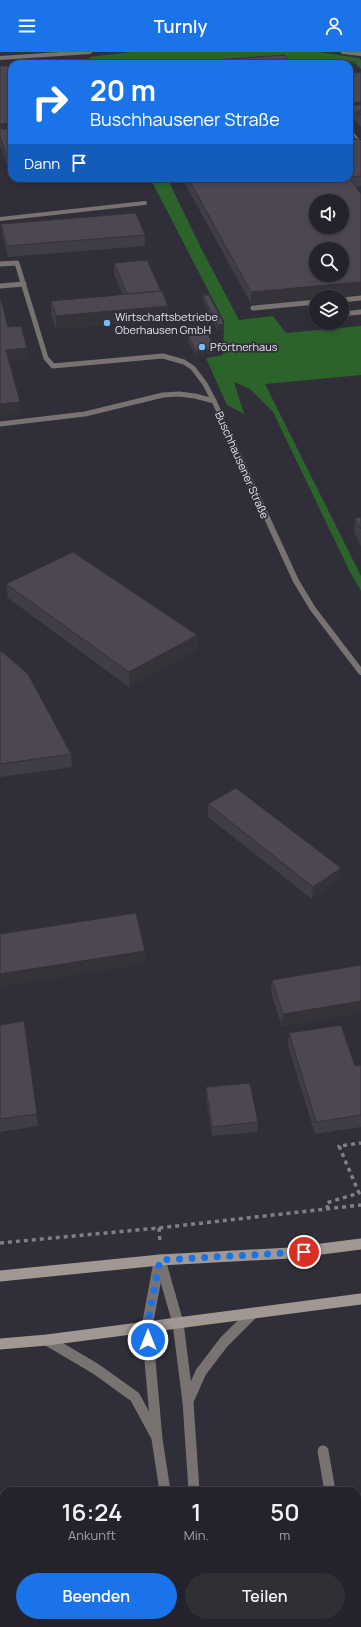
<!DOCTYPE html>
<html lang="de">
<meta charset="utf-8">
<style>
body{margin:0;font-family:Manrope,sans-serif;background:#302f36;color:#f1f3f6;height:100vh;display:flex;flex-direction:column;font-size:15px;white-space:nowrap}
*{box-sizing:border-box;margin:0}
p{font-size:13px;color:#a3a4a8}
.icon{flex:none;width:22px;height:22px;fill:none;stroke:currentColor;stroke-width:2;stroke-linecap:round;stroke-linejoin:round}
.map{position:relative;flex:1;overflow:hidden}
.details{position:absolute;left:0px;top:1435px;width:361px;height:140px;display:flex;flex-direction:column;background:#24222a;border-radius:12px 12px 0 0;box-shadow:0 2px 6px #0003,0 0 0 1px #413f47}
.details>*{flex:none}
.guide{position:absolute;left:8px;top:8px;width:345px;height:122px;border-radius:12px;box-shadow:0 2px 6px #0003,0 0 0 1px #413f47;background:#1a73e8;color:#fff;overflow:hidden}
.buttons{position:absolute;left:309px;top:142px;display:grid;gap:8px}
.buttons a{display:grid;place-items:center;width:40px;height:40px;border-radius:50%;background:#24222a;box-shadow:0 2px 6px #0003,0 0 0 1px #413f47;font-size:20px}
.pin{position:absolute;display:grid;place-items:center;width:34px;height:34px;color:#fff;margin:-17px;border:2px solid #fff;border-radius:50%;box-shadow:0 1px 4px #0007}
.me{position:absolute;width:44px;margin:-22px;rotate:0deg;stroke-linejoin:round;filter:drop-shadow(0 0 3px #0008)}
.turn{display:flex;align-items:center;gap:14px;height:84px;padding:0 16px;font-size:18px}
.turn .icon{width:52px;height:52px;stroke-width:2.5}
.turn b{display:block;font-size:28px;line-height:34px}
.then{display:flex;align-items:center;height:38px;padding:0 16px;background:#0003;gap:8px;font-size:15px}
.eta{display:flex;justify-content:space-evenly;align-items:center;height:68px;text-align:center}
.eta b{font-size:24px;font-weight:600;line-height:28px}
.action{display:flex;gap:8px;margin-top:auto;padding:8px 16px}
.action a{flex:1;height:46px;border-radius:24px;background:#1a73e8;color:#fff;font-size:16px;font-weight:600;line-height:46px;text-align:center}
.action a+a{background:#302f36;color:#f1f3f6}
header{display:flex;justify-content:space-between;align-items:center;height:52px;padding:0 16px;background:#1a73e8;color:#fff;font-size:18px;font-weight:600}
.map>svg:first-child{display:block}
</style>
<header><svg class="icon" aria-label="menu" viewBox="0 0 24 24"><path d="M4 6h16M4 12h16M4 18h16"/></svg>Turnly<svg class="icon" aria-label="person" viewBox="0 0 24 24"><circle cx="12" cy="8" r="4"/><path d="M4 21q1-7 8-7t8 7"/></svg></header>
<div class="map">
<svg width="361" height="1575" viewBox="0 0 361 1575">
<rect width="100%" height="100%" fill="#302e38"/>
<g fill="#2c632b">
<path d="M132,0H319L359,6L361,8V17L354,11L306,12L276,9L187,12H92L89,5Z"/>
<path d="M150,126H167L204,202L239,268L273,264L286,281L361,274V323L265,332L361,524V539L351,522L273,360L250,337L234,330L244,362L227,353L206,306L223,303L224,269Z"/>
</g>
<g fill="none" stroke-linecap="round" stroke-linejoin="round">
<g stroke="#807f87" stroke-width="3.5" stroke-dasharray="4 4" stroke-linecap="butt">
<path d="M328,1157L326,1151L359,1141L339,1094L361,1091"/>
<path d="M159,1176L160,1190"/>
<path d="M0,1191L159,1176L361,1153"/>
</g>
<g stroke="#787270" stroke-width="4">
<path d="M349,78L361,93"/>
<path d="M0,167L145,151"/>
</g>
<g stroke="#787270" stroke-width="5">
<path d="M0,212L17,211L46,306L53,314L163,304L184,310L193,316L205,332L214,349"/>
<path d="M0,234L24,232"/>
<path d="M342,248L361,246"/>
<path d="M253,256L316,250"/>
<path d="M342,262L361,260"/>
<path d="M0,372L85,362L163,343L179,342L195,344L214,349L241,408"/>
</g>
<path stroke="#787270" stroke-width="6" d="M240,407L296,529L313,557L361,620"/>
<g stroke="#787270" stroke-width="11">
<path d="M323,1399L330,1439"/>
<path d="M352,1571L353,1575"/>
</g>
<g stroke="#787270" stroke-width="4">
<path d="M343,0L361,2"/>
<path d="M0,6L90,0"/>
</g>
<g stroke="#787270" stroke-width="11">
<path d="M160,1208L178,1271L188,1350L194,1439"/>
<path d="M159,1210L147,1275L157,1387L165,1439"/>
<path d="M47,1288L96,1317L135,1345L156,1384"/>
<path d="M188,1349L201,1320L224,1290L253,1261"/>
<path d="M189,1571V1575"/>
</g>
<g stroke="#a19894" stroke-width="11">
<path d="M0,1224L160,1208L290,1201L361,1192"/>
<path d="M0,1292L47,1288L361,1247"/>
</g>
</g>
<g fill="#413d47">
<path d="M0,14H12L9,119L0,93Z"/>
<path d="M361,20V75L349,61V21Z"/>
<path d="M349,83L361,91V134L356,135L361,142V242L251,252L182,126H349Z"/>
<path d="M1,172L145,183V194L8,205L2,182Z"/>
<path d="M114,211L161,239L168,254V267L56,277L51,262V249L123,243L114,222Z"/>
<path d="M203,243L224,272V277L217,278L203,248Z"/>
<path d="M188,284L215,301L196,303L188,289Z"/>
<path d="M361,465V494L354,480L355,466Z"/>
<path d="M6,532L197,583V597L129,635L8,546Z"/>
<path d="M0,598L71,702L72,715L0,725Z"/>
<path d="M208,752L339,829L312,847L208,765Z"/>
<path d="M361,913L282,975L271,940L272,928Z"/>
<path d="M24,969L38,1074L0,1080V973Z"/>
<path d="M289,981L355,1014L361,1013V1075L315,1082L288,993Z"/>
<path d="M206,1035L258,1070L257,1080L212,1084L206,1045Z"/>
</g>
<g fill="#353239">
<rect x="349" y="12" width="8" height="4"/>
<path d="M361,50V60H355L350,53V51Z"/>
<path d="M12,71V82L0,83V72Z"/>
<path d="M12,107V119H9L8,108Z"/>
<path d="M361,230V242L332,245H316V246L251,252V240Z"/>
<path d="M168,254V267L56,277V264Z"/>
<path d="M224,272V277L217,278V273Z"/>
<path d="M27,296L28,308L7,310L6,298Z"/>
<path d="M215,297V301L196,303V299Z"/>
<path d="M20,350L21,362L0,364V352Z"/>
<path d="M197,583V597L129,635V620Z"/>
<path d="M341,816L339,829L312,847L313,835Z"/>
<path d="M145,899V912L0,935V922Z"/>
<path d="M361,949V961L282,975L283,962Z"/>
</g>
<g fill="#4c4752" stroke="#353239" fill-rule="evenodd">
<path d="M285,3L291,12H203L201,9Z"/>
<path d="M355,10L357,12H342L340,11Z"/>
<path d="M0,14H12V71L0,72Z"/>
<path d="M361,20V50L350,51L349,50V21Z"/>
<path d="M350,53H361V59H358V63Z"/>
<path d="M358,59H361V63Z"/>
<path d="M0,77H12V107L8,108L0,84Z"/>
<path d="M349,83H353L356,87L349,88Z"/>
<path d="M358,87L361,91V124L349,125V88Z"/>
<path d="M188,126H349L361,142V230L251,240ZM316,149H342V175H316ZM316,197H342V223H316Z"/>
<path d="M136,161L145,183L7,194L1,172Z"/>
<path d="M147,208L161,239L127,242L114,211Z"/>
<path d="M162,239L168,254L56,264L51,249Z"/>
<path d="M203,243H209L224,272L217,273Z"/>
<path d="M0,244L8,275L21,274L27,296L6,298L20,350L0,352Z"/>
<path d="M208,282L215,297L196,299L188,284Z"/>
<path d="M361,465V477L355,466Z"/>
<path d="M73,500L197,583L129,620L6,532Z"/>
<path d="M0,598L28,622L71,702L0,712Z"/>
<path d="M236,736L341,816L313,835L208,752Z"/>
<path d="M136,861L145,899L0,922V882Z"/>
<path d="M361,913V949L283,962L272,928Z"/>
<path d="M24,969L37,1062L0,1067V973Z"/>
<path d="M341,973L355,1014L361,1013V1063L316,1070L289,981Z"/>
<path d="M250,1031L258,1070L212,1075L206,1035Z"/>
</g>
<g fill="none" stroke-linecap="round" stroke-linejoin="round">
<path stroke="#1a73e8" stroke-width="7" stroke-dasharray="0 12.6" d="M148,1288L147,1275L160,1208L304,1200"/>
</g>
<g fill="#74c0f6" stroke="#302e38" stroke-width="1.5">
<circle cx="107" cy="271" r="4"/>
<circle cx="202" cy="295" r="4"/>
</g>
<g text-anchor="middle" stroke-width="3.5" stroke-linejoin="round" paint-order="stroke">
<g font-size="11" fill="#e6e5ec" stroke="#302e38" text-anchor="start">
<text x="115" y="269">Wirtschaftsbetriebe<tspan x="115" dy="13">Oberhausen GmbH</tspan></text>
<text x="210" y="299">Pförtnerhaus</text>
</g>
<g font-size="11" fill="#e6e5ec" stroke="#302e38">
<text transform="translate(242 413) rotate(66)" y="4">Buschhausener Straße</text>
</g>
</g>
</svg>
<div class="buttons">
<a><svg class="icon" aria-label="sound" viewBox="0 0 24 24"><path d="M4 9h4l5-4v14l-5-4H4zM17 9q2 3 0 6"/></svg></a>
<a><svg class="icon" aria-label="search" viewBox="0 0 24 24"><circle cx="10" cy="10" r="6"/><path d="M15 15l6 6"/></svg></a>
<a><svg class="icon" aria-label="layers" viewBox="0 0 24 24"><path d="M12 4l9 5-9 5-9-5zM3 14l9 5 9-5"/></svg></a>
</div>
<div class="pin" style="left:304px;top:1200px;background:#d93025"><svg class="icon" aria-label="arrive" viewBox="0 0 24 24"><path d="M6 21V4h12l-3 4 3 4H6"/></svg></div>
<svg class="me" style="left:148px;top:1288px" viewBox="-20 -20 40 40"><circle r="17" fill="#1a73e8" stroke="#fff" stroke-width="3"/><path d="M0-11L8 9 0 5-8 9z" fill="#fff"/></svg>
<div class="guide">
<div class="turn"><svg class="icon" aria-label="right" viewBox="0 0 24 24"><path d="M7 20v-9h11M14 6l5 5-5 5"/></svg><div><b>20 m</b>Buschhausener Straße</div></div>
<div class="then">Dann<svg class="icon" aria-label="arrive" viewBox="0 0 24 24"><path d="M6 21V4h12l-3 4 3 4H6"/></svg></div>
</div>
<section class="details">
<div class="eta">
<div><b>16:24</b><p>Ankunft</p></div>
<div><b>1</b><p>Min.</p></div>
<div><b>50</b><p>m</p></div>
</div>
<div class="action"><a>Beenden</a><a>Teilen</a></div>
</section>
</div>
